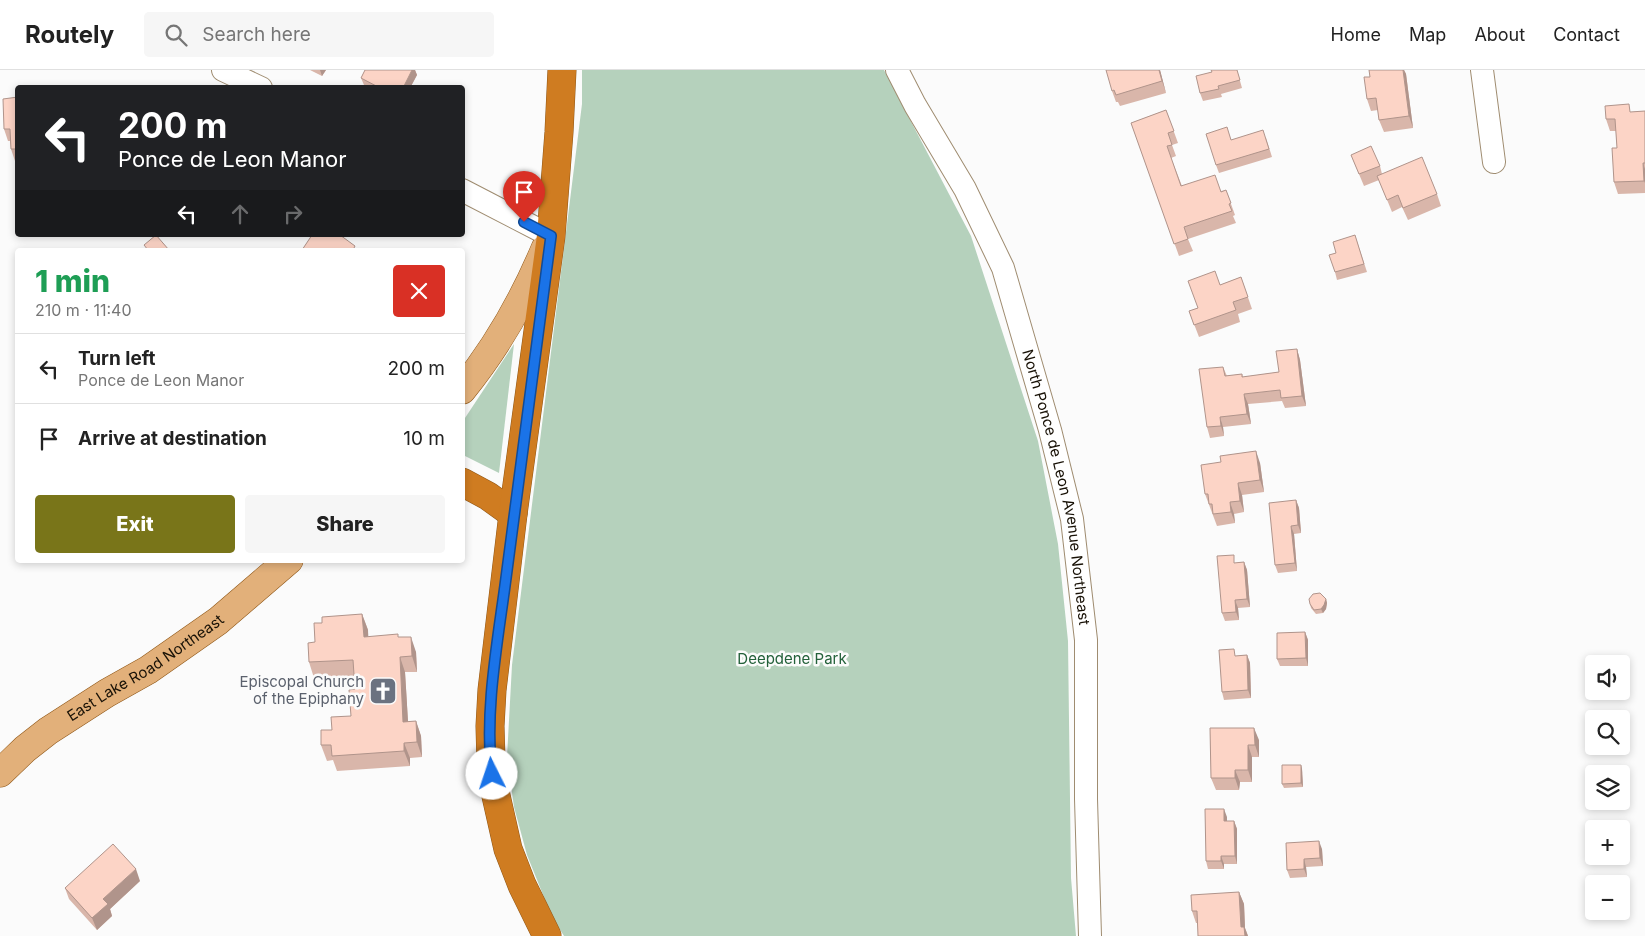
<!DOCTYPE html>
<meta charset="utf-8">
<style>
body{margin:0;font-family:Inter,sans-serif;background:#f6f6f6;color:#222;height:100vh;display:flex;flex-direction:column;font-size:19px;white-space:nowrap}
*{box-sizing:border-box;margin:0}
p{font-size:16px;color:#767676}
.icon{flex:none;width:28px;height:28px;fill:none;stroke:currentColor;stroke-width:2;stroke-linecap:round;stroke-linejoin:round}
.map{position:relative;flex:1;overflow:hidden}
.details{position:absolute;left:15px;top:178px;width:450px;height:315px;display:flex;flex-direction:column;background:#fff;border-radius:5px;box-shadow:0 2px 8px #0003}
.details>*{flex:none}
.banner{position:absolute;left:15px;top:15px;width:450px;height:152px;border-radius:5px;box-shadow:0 2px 8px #0003;background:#202124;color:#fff;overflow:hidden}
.tools{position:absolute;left:1585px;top:585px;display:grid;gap:10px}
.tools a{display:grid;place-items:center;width:45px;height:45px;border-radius:5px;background:#fff;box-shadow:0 2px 8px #0003;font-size:25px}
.pin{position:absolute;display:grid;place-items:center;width:42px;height:42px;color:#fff;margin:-51px -21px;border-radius:50% 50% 50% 0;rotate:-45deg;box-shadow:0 0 5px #0007}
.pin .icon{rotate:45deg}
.me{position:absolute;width:55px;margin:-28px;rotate:356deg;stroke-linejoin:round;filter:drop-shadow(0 0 4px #0008)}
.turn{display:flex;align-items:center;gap:18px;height:105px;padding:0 20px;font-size:22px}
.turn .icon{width:65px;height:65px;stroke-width:2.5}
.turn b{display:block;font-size:35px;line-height:42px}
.lanes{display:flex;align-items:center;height:48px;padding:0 20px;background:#0003;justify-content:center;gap:25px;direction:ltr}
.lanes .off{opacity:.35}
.round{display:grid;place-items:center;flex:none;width:52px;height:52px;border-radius:5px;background:#f6f6f6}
.overview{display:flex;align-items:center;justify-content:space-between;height:85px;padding:0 20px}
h1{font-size:30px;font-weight:800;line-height:38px;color:#1e9e55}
.cta{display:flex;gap:10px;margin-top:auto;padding:10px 20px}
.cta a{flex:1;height:58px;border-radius:5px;background:#797519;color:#fff;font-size:20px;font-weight:800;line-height:58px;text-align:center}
.cta a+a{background:#f6f6f6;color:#222}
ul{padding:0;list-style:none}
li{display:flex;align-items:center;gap:15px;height:70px;padding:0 20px;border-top:1px solid #e0e0e0}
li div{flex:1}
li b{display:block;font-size:19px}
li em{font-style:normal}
header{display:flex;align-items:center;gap:30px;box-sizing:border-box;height:70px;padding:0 25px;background:#fff;border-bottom:1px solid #e0e0e0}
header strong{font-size:24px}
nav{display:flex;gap:28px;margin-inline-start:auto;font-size:18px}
.search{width:350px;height:45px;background:#f6f6f6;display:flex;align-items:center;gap:12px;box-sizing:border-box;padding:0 18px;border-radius:5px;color:#767676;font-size:19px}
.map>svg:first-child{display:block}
</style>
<header>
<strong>Routely</strong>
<div class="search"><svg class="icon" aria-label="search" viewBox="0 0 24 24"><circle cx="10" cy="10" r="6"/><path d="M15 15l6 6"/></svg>Search here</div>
<nav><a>Home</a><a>Map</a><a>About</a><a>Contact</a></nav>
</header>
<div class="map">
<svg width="1645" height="866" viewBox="0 0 1645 866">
<rect width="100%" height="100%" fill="#fbfbfb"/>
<g fill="#b5d1bc">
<path d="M582,0H884L971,166L1038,371L1058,474L1068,571L1071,808L1076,866H564L552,847L527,785L514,737L507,687L512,595L582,34Z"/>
<path d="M514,274L499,403L463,385V351Z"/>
</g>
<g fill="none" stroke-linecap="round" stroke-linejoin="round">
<g stroke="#9f8c70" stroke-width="24">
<g id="minor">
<path d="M223,0L261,18"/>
<path id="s1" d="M897,0L915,35L965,119L1003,198L1050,360L1072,449L1086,570V729L1090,866"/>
<path d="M1482,0L1494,92"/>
<path d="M462,120L551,166"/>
</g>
</g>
<g stroke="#8f5718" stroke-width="29">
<g id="major">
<path d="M462,320C497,277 524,229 545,179"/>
<path id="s2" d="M0,703L25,679L48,661L107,623L148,600L218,551L289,490"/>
</g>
</g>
<g stroke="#8f5718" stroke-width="29">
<g id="highway">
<path d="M462,412L488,426L513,444"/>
<path d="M547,866L522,815L508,779L494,717L491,692L490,656L492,620L513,444L551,166L559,62L562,0"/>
</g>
</g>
<use href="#minor" stroke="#fff" stroke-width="22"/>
<use href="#major" stroke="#e2b07a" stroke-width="28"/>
<use href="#highway" stroke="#cf7c21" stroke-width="28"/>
</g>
<g fill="#d9b6aa">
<path d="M310,0H326L322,6Z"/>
<path d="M365,0H415L417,5L410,18H368L364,15L361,8Z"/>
<path d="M1160,0L1166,23L1120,36L1118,32H1116L1112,21Z"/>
<path d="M1211,0H1237L1242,18L1221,24L1222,27L1203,31L1200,23L1212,2Z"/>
<path d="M1369,0H1404L1406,4L1413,58L1384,62L1379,50L1378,40L1371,41L1367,29L1370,7Z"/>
<path d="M18,27V91H15L11,79L10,71H8L4,59Z"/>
<path d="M1166,40L1178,73L1172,75L1176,86L1171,88L1182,116L1221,121L1226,120L1235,145L1233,146L1236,153L1188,169L1193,181L1179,186L1131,53Z"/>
<path d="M1645,41V123L1618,124L1614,112L1617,78L1616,61H1610L1606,49L1632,42Z"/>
<path d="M1266,68L1272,87L1219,103L1216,95L1231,70Z"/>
<path d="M1351,85L1380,96L1382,104L1437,124L1441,136L1408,150L1402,137L1392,142L1379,110L1364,116Z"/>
<path d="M1355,165L1367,202L1337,210L1335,202L1336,183Z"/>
<path d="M1241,207L1252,239L1238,244L1240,252L1199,267L1189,241L1198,238L1220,215Z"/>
<path d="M1297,279L1300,290L1306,336L1285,338L1282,331L1248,334L1251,354L1223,357L1224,366L1210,368L1207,357L1223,297L1227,306L1242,304L1243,307L1279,302Z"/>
<path d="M1260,393L1264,422L1242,425L1244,442L1234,444L1235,453L1217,456L1205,424Z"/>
<path d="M1296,430L1299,438L1301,463L1294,464L1297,501L1278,503L1275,495Z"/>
<path d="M1244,492L1247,500L1250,537L1238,538L1239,550L1225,551L1222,543L1236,493Z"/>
<path d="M1326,529L1327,533L1326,539L1323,543L1316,544L1311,538L1310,534Z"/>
<path d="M362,544L368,560V567H399L416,582L417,602H405L408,652L416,651L421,666L422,687L410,688V696L337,701L333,690L327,691L321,675L332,660L351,646L355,619L354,606L314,608L309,592L315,572L322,553Z"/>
<path d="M1305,562L1308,570V596H1280L1277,589Z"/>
<path d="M1247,585L1250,593L1251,628L1224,630L1222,622L1236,586Z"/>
<path d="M1210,658L1259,670V687H1252V712H1240L1239,720H1216L1211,708Z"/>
<path d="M1301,695L1302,699L1303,717L1284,718L1282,714Z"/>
<path d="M1227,747V751H1234L1237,759V794H1224V799H1208L1206,791Z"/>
<path d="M1286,773L1322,779L1323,796L1306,797L1307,807L1290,808L1287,800Z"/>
<path d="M140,811L110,839L112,846L97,860L69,829L65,818Z"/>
<path d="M1239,822L1244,834L1245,858L1248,866H1198V853H1196L1192,841Z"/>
</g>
<g fill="#b0948b">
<path d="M320,0H326L322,6Z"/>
<path d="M412,0H415L417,5L410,18H403Z"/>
<path d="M1159,0H1160L1166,23L1162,11Z"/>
<path d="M1403,0H1404L1406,4L1413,58L1409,46Z"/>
<path d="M1643,93L1645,99V113L1644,111Z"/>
<path d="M1297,279L1300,290L1306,336L1302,326Z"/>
<path d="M1244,324L1248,334L1251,354L1247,344Z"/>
<path d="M1220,347L1223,357L1224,366L1221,356Z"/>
<path d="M1256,381L1260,393L1264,422L1260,410Z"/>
<path d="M1238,413L1242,425L1244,442L1240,431Z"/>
<path d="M1296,430L1299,438L1301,463L1298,455Z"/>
<path d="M1230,432L1234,444L1235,453L1231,442Z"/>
<path d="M1291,456L1294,464L1297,501L1295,493Z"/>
<path d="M1244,492L1247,500L1250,537L1247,529Z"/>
<path d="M1326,529L1327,533L1326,539L1323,543L1321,539Z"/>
<path d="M1235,530L1238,538L1239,550L1236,542Z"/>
<path d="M362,544L368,560L369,582L364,567Z"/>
<path d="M1305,562L1308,570V596L1306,588Z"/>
<path d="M411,567L416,582L417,602L412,586Z"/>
<path d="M1247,585L1250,593L1251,628L1248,620Z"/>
<path d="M400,587L405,602L409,667L403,652Z"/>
<path d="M416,651L421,666L422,687L417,672Z"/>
<path d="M1254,658L1259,670V687L1255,675Z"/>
<path d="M404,673L410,688V696L404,681Z"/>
<path d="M1248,675L1252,687V712L1248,700Z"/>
<path d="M1301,695L1302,699L1303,717L1301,713Z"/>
<path d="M1235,700L1240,712L1239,720L1235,708Z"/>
<path d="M1224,739L1227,747V759L1224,751Z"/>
<path d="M1234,751L1237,759V794L1235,786Z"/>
<path d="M1319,771L1322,779L1323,796L1320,788Z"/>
<path d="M1221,786L1224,794V799L1221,791Z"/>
<path d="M1304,789L1306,797L1307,807L1304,799Z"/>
<path d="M136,799L140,811L110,839L112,846L97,860L92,848L103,829Z"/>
<path d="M1239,822L1244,834L1245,858L1248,866H1244L1241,857Z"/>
</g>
<g fill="#fcd4c6" stroke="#b0948b">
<path d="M365,0H412L403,18H399L396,16L395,18H380L361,8Z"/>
<path d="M1106,0H1159L1162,11L1116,25L1114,20L1112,21Z"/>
<path d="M1211,0H1237L1240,10L1218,16L1219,19L1200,23L1196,6L1212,2Z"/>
<path d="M1369,0H1403L1409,46L1379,50L1376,28L1367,29L1364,7H1370Z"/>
<path d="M18,27V79H11L10,59H4L3,29Z"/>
<path d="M1629,34L1630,42L1645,41V93H1643L1644,111L1614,112L1612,78H1617L1615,49H1606L1605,36Z"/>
<path d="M1166,40L1174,61L1168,63L1172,75L1167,76L1181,116L1215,105L1221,122L1226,120L1231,133L1229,134L1232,141L1184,157L1188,169L1174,174L1131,53Z"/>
<path d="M1227,57L1231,70L1263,60L1269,79L1216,95L1206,64Z"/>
<path d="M1371,76L1380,96L1359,104L1351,85Z"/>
<path d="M1422,87L1437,124L1403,138L1398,125L1387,130L1377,106Z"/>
<path d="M156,165L169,180H148L144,175Z"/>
<path d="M312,165H340L355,176L353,180H302Z"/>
<path d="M1355,165L1364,194L1335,202L1329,185L1336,183L1333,172Z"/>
<path d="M1215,201L1220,215L1241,207L1248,227L1233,232L1236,240L1194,255L1189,241L1198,238L1188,211Z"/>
<path d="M1297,279L1302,326L1281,328L1280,320L1244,324L1247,344L1220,347L1221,356L1207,357L1199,299L1223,297L1225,306L1242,304V307L1279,302L1276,281Z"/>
<path d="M1256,381L1260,410L1238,413L1240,431L1230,432L1231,442L1213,444L1212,434H1209L1208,424H1205L1201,395L1221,392L1220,386Z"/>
<path d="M1296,430L1298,455L1291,456L1295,493L1275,495L1269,433Z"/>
<path d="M1234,485V493L1244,492L1247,529L1235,530L1236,542L1222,543L1217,486Z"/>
<path d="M1320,523L1326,529L1324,535L1321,539L1314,540L1310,534L1309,529L1313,524Z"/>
<path d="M362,544L364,567L398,564V567H411L412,586L400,587L403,652L416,651L417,672L404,673V681L332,686L331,675H321V660H332L331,647L351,646L349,620L355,619L353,590L309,592L308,573L315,572L314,553H322V547Z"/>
<path d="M1305,562L1306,588L1277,589V563Z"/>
<path d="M1234,579L1235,586L1247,585L1248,620L1222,622L1219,580Z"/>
<path d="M1210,658H1254L1255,675H1248V700H1235V708H1211Z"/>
<path d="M1282,695H1301V713L1282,714Z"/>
<path d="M1205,739H1224V751H1234L1235,786H1221V791H1206Z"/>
<path d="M1319,771L1320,788L1304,789V799L1287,800L1286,773Z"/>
<path d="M113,774L136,799L103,829L108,834L92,848L65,818Z"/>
<path d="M1239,822L1241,857H1244L1245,866H1198L1197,841H1192L1191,825Z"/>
</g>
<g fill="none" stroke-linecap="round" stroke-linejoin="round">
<g stroke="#114b97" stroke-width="12">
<path id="route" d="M492,704C484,642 498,570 506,508C520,394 535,280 551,166L524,152"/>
</g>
<use href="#route" stroke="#1a73e8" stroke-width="9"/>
</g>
<defs>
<g id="church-square" transform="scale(1.4375)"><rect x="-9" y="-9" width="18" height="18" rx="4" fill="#6b7280" stroke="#fbfbfb"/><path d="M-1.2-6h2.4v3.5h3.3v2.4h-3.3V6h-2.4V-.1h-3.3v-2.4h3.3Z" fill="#fff"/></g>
</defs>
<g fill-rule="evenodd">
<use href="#church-square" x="383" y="621"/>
</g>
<g text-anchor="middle" stroke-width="5" stroke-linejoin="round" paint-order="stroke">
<g font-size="15" fill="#181106" stroke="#fbfbfb">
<text dy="5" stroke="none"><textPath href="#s1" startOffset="451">North Ponce de Leon Avenue Northeast</textPath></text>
<text dy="5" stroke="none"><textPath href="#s2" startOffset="180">East Lake Road Northeast</textPath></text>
</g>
<g font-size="15" fill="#23613a" stroke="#fbfbfb">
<text x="792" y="594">Deepdene Park</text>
</g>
<g font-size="15" fill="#5b616d" stroke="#fbfbfb" text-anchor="end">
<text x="364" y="617">Episcopal Church<tspan x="364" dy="17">of the Epiphany</tspan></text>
</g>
</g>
</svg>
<div class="tools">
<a><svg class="icon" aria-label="sound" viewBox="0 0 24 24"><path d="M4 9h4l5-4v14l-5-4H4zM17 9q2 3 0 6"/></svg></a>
<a><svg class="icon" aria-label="search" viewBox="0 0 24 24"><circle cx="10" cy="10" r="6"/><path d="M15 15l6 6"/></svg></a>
<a><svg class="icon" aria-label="layers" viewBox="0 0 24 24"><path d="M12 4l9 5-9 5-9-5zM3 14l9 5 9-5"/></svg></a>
<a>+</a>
<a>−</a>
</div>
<div class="pin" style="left:524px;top:152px;background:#d93025"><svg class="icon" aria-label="arrive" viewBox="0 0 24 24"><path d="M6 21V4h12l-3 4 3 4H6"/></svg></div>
<svg class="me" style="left:492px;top:704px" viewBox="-20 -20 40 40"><circle r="19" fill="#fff"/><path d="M0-13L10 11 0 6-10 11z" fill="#1a73e8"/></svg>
<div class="banner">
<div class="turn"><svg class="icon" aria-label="left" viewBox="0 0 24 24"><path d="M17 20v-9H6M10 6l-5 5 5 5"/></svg><div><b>200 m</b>Ponce de Leon Manor</div></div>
<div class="lanes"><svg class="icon" aria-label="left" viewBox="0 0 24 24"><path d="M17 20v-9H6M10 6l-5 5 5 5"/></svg><svg class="icon off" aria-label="ahead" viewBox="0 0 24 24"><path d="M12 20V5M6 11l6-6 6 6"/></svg><svg class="icon off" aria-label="right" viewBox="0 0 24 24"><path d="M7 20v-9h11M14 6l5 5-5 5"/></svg></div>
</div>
<section class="details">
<div class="overview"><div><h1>1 min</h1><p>210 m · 11:40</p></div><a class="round" style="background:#d93025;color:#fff"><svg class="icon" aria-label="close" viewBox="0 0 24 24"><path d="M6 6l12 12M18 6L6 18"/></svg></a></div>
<ul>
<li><svg class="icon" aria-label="left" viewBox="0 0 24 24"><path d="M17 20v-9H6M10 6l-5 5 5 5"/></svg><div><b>Turn left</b><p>Ponce de Leon Manor</p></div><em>200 m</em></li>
<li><svg class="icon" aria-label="arrive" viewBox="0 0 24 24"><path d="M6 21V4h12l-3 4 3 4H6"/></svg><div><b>Arrive at destination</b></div><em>10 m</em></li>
</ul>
<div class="cta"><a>Exit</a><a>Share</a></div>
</section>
</div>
